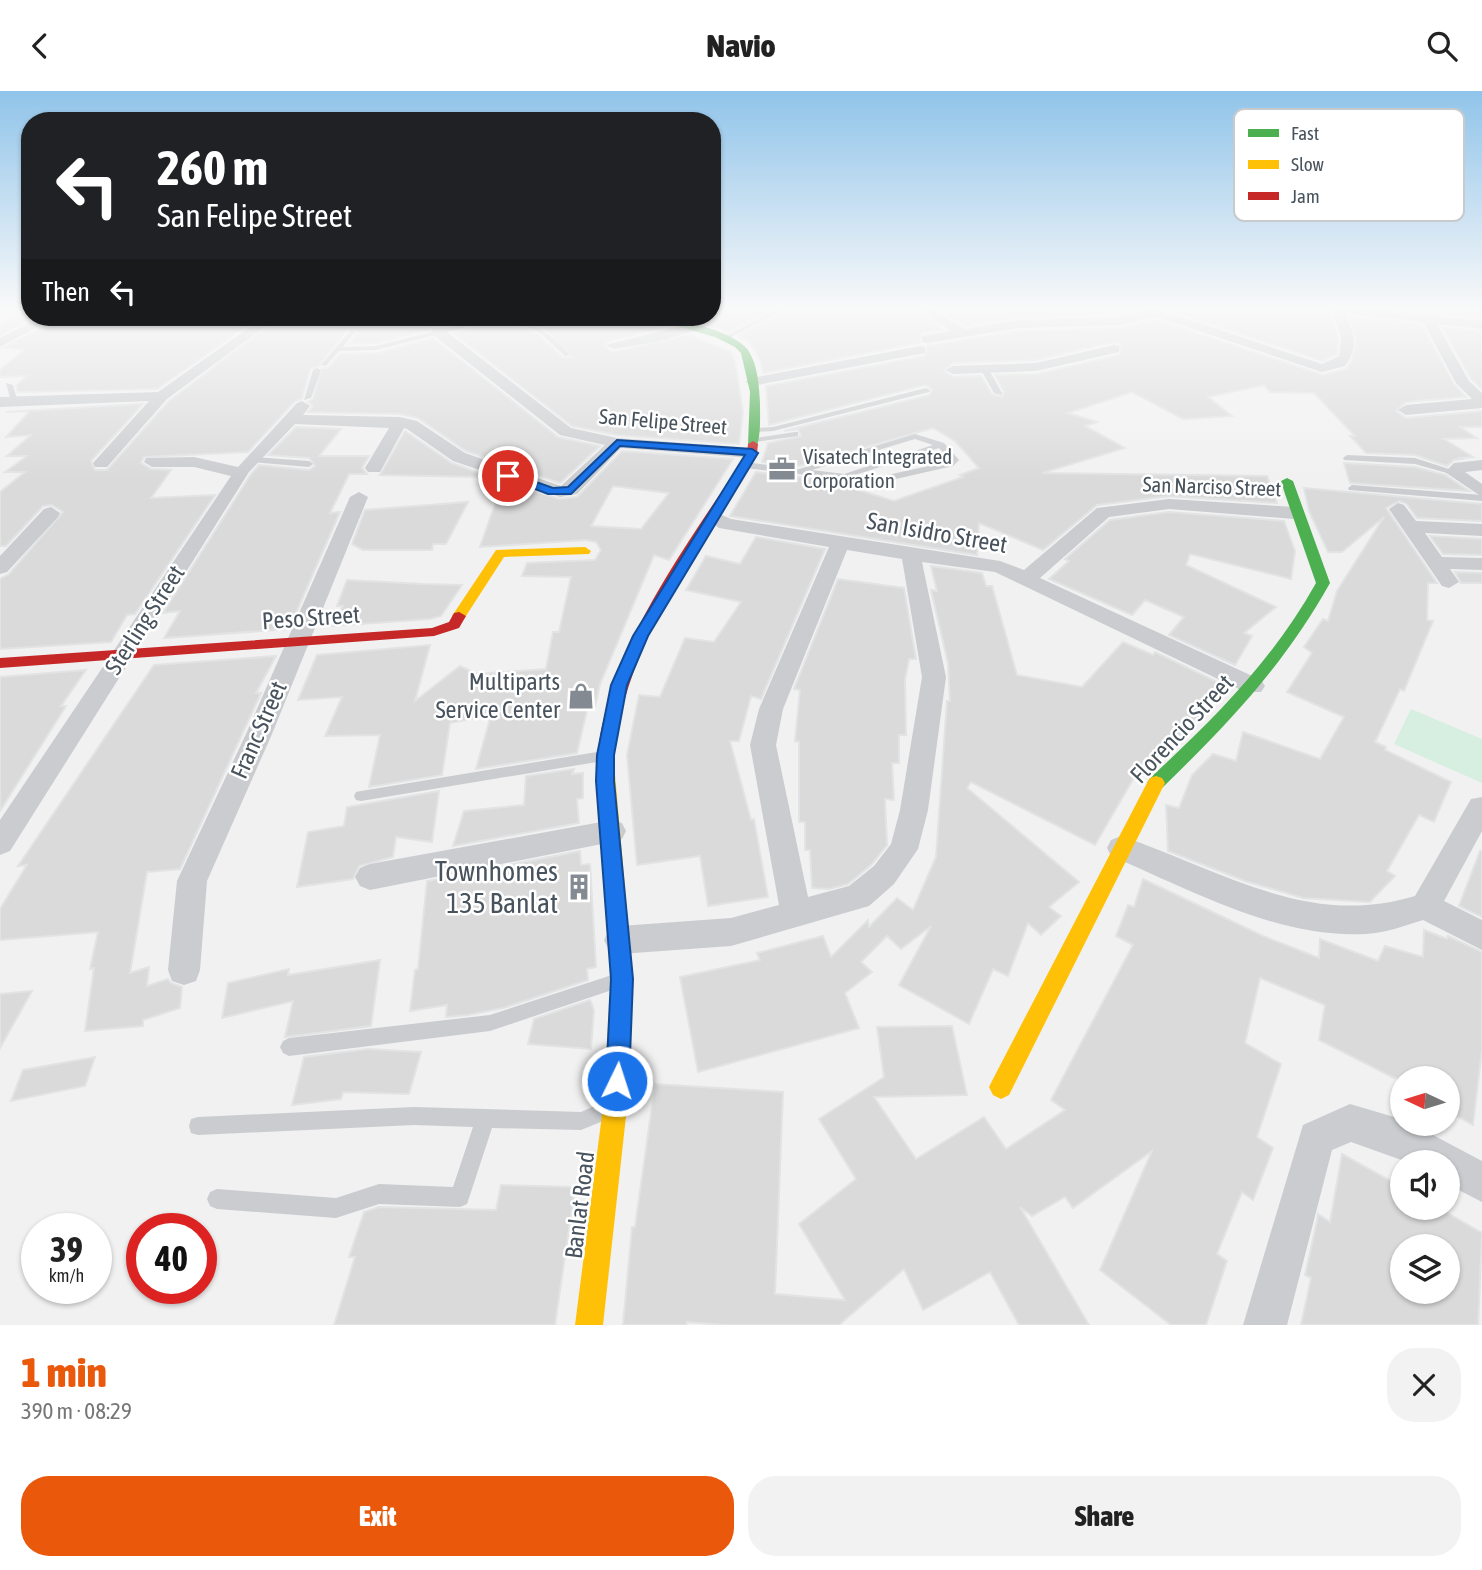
<!DOCTYPE html>
<meta charset="utf-8">
<style>
body{margin:0;font-family:"Asap Condensed",sans-serif;background:#f2f2f2;color:#222;height:100vh;display:flex;flex-direction:column;font-size:26px;white-space:nowrap}
*{box-sizing:border-box;margin:0}
p{font-size:23px;color:#767676}
.icon{flex:none;width:38px;height:38px;fill:none;stroke:currentColor;stroke-width:2;stroke-linecap:round;stroke-linejoin:round}
.map{position:relative;height:1234px;overflow:hidden}
.details{display:flex;flex-direction:column;background:#fff;flex:1}
.details>*{flex:none}
.hud{position:absolute;left:21px;top:21px;width:700px;height:214px;border-radius:28px;box-shadow:0 2px 5px #0004;background:#202124;color:#fff;overflow:hidden}
.needle{width:46px;rotate:274deg}
.tools{position:absolute;left:1390px;top:975px;display:grid;gap:14px}
.tools a{display:grid;place-items:center;width:70px;height:70px;border-radius:50%;background:#fff;box-shadow:0 2px 5px #0004;font-size:35px}
.speed{position:absolute;left:21px;top:1122px;display:flex;gap:14px;font-size:35px;font-weight:700;text-align:center}
.speed>*{display:grid;place-content:center;width:91px;height:91px;border-radius:50%;background:#fff;box-shadow:0 2px 5px #0004;line-height:1}
.speed small{font-size:18px;font-weight:400}
.speed .limit{border:10px solid #d22;background:#fff;color:#111}
.pin{position:absolute;display:grid;place-items:center;width:60px;height:60px;color:#fff;margin:-30px;border:4px solid #fff;border-radius:50%;box-shadow:0 2px 7px #0007}
.me{position:absolute;width:77px;margin:-38px;rotate:4deg;stroke-linejoin:round;filter:drop-shadow(0 0 5px #0008)}
.turn{display:flex;align-items:center;gap:24px;height:147px;padding:0 21px;font-size:32px}
.turn .icon{width:91px;height:91px;stroke-width:2.5}
.turn b{display:block;font-size:49px;line-height:60px}
.then{display:flex;align-items:center;height:66px;padding:0 21px;background:#0003;gap:14px;font-size:26px}
.round{display:grid;place-items:center;flex:none;width:74px;height:74px;border-radius:28px;background:#f2f2f2}
.overview{display:flex;align-items:center;justify-content:space-between;height:119px;padding:0 21px}
h1{font-size:42px;font-weight:800;line-height:52px;color:#ea580c}
.action{display:flex;gap:14px;margin-top:auto;padding:14px 21px}
.action a{flex:1;height:80px;border-radius:28px;background:#ea580c;color:#fff;font-size:28px;font-weight:800;line-height:80px;text-align:center}
.action a+a{background:#f2f2f2;color:#222}
header{display:flex;justify-content:space-between;align-items:center;height:91px;padding:0 21px;background:#fff;font-size:32px;font-weight:800}
.map>svg:first-child{display:block}
</style>
<header><svg class="icon" aria-label="back" viewBox="0 0 24 24"><path d="M15 5l-7 7 7 7"/></svg>Navio<svg class="icon" aria-label="search" viewBox="0 0 24 24"><circle cx="10" cy="10" r="6"/><path d="M15 15l6 6"/></svg></header>
<div class="map">
<svg width="1482" height="1234" viewBox="0 0 1482 1234">
<rect width="100%" height="100%" fill="#f1f1f1"/>
<path fill="#d6efe0" d="M1411,618L1482,648V692L1394,653Z"/>
<g fill="#dadadb" stroke="#e2e3e4" stroke-width="2" fill-rule="evenodd">
<path d="M712,216H775L728,241L682,226H712Z"/>
<path d="M791,216H914L944,239L922,242L920,252L763,282L760,268L749,250L738,245Z"/>
<path d="M935,216H1131L1135,220L1120,223L1020,226L966,235Z"/>
<path d="M1159,216L1290,218L1310,216L1330,223L1338,246L1337,263L1322,270Z"/>
<path d="M1376,216H1482V227Z"/>
<path d="M61,226H210V232L250,233L157,298L18,301L16,295L27,285L0,286V279L25,258L3,257Z"/>
<path d="M280,226H481L444,235L432,234L429,239L376,252L349,253L358,241L348,238L319,275L310,278L302,308L295,310L248,361L144,366L141,372L151,378L171,379L151,407L215,404L135,523L127,524L111,551L0,558V488L9,483L63,421L52,414L43,415L6,455H0V401L25,381H5L27,365H7L31,344L6,346L30,320L6,321L143,313L91,370L95,379H107L169,310Z"/>
<path d="M508,226H638L643,233L662,237L605,251V256L613,261L689,244L731,261L735,270L743,321L739,353L617,344L572,335L453,242L491,233L521,237L537,242L563,267L572,266L545,238Z"/>
<path d="M1349,226L1421,233L1454,293L1466,306L1406,311L1396,320L1406,327L1482,320V336H1460L1477,347L1444,348L1473,366L1460,367L1462,368L1454,369L1447,375L1415,364L1366,362L1350,345H1355L1314,302L1270,301L1264,294L1208,306L1232,325L1183,328L1132,301L1068,322L1097,331L1085,335L1125,357L1042,382L1267,385L1277,412L1169,405L1097,414L1043,459L979,432L977,464L730,425L756,381L825,389L894,410L963,386L960,384L979,377L955,350L933,337L799,375L762,371L768,352L801,345L798,338L784,340L930,304L932,298L925,294L769,334L766,295L925,265L927,255L1020,240L1120,237L1157,229L1323,284L1346,278L1352,269L1356,249ZM1113,251L1121,253L1120,264L1037,283L995,284L1004,301L1002,306L992,303L981,285L953,286L944,280L953,272L1036,269Z"/>
<path d="M15,227H33L0,244V234Z"/>
<path d="M1442,236L1482,241V298L1471,288Z"/>
<path d="M433,247L558,346L600,355L560,392L508,374L512,363L496,356L490,368L466,360L418,327L400,323L308,321L313,315L308,311L313,308L322,277H328L340,263L377,262Z"/>
<path d="M296,336L341,338L319,365H369L362,377L367,383H349L330,422L340,421L289,538L164,547L180,520L163,522L251,383L259,374L309,379L315,375L309,367L268,364Z"/>
<path d="M405,340L452,372L482,383L481,386L380,384Z"/>
<path d="M622,360L733,368L669,469L654,464L600,593L595,615H588L577,662L476,678L491,624L450,632L442,684L369,696L380,644L325,645L342,606L298,609L317,564L430,554L415,610L460,575L477,583L546,578L553,541H559L571,486L522,485L527,472L595,469L601,459L596,451L585,449L480,456L503,390L559,408L577,406ZM613,395L669,402L641,438L591,435Z"/>
<path d="M1344,372L1415,376L1445,384L1469,400L1350,392Z"/>
<path d="M1304,397L1482,413V430L1417,427L1406,412L1399,410L1386,417L1437,492H1428L1427,529L1433,530L1404,600L1400,598L1375,651L1386,656L1385,659L1451,691L1434,731L1419,724L1387,780L1395,785L1370,811L1303,807L1245,790L1168,760L1166,714L1179,717L1192,684L1213,663L1236,670L1243,641L1320,668L1344,626L1287,601L1312,562L1304,556L1323,528L1328,530L1337,500L1384,426L1342,461H1328L1309,420Z"/>
<path d="M468,411L446,453H433L432,459H363L352,453L365,419Z"/>
<path d="M1169,421L1284,430L1295,460L1291,488L1190,463L1186,474L1276,516L1244,542L1252,545L1235,574L1169,544L1184,526L1145,509L1132,524L1049,488L1069,470L1065,468L1110,429Z"/>
<path d="M1430,445L1482,448V464L1443,463Z"/>
<path d="M756,446L825,458L761,608L751,605L739,650H730L751,729L754,728L768,806L708,815L700,765L637,774L627,664L639,604L660,606L685,547L714,551L741,511L686,499L706,465L740,473Z"/>
<path d="M931,475L982,482L986,495H992L1017,584L1082,596L1123,551L1153,564L1155,561L1226,595L1210,616L1167,656L1163,651L1153,669L1135,685L1095,754L971,691L967,697L1079,791L1049,816L1061,825L1041,844L1028,832L1008,885L993,878L969,933L899,894L931,835L901,858L887,845L861,871L872,881L845,902L859,937L698,981L680,886L760,869L757,862L823,845L831,866L868,829L869,836L897,807L913,819L936,766L947,610H950L948,572L931,499L937,500Z"/>
<path d="M1455,481L1482,482V492H1461Z"/>
<path d="M838,488L904,497L916,568H909L905,589L906,644H899V672H892L894,709L885,708L887,754L872,773L848,793L829,798L812,797L810,759H805V731H799V651L795,650L800,599L794,598Z"/>
<path d="M347,489L423,493L462,494L441,525L430,528L333,535L343,515H337Z"/>
<path d="M276,565L256,602H261L180,778L147,781L130,882L149,876L147,895L168,888L171,892L182,896L180,917L143,929V935L85,940L94,877L90,878L98,841L0,849V818L27,774L18,775L154,574Z"/>
<path d="M86,579L61,615H66L0,720V586Z"/>
<path d="M574,678L572,683L583,682V707L577,708L579,732L453,755L464,720L524,714L526,685Z"/>
<path d="M439,700L432,751L396,746L393,766L359,775L353,788L297,796L308,741L344,735L347,716Z"/>
<path d="M580,760L581,774L590,773L596,876L587,878L588,889L503,917L468,924L446,926L447,914L410,920L415,879L418,878L427,790Z"/>
<path d="M1480,760H1482V826L1459,815Z"/>
<path d="M1143,788L1263,845L1319,867L1320,848L1378,870L1385,855L1423,866L1424,839L1447,848L1448,845L1482,861V958L1473,1034L1447,1020V987H1394L1319,949L1325,914L1260,887L1245,952L1281,973L1257,1046L1273,1057L1253,1109L1242,1101L1217,1163L1227,1170L1206,1234H1171L1100,1179L1152,1060L1073,1117L1065,1106L1032,1125L1020,1116L1089,1234H1019L990,1181L923,1219L904,1178L839,1234H727L687,1231L686,1234H623L632,1136H635L655,993L783,1001L775,1203L845,1209L799,1133L856,1088L819,1028L884,986L877,936L952,935L967,1004L874,1006L916,1068L984,1026L1006,1058L1065,1019L1051,1009L1133,854L1116,845L1128,814L1134,816Z"/>
<path d="M380,869L371,935L285,946L293,910L222,927L228,892L289,878L288,884Z"/>
<path d="M32,900L0,957V903Z"/>
<path d="M590,909L594,919L591,958L528,953L534,928Z"/>
<path d="M368,958L421,961L409,1003L343,1001L341,1008L292,1014L304,966Z"/>
<path d="M95,966L85,995L11,1010L23,979Z"/>
<path d="M1342,1063L1402,1096V1116H1437L1482,1142L1478,1234H1301L1311,1187L1305,1184L1317,1130L1318,1123L1330,1131ZM1402,1155H1447V1200H1402Z"/>
<path d="M501,1094L575,1096L555,1234H334L355,1166H349L364,1121L379,1116L496,1119Z"/>
</g>
<g fill="none" stroke-linecap="round" stroke-linejoin="round">
<g fill="#cacccf" fill-rule="evenodd">
<path d="M781,216H789L727,248L722,247Z"/>
<path d="M491,226C531,231 542,234 570,264L565,265L538,240L522,234L491,230L376,259L339,260L326,275L321,274L350,240L355,241L343,256L376,255Z"/>
<path d="M317,277L321,279L311,307L304,309L313,279Z"/>
<path d="M985,277L989,279L1002,302L1001,304L994,302L981,279Z"/>
<path d="M6,292L13,294L18,312L11,310Z"/>
<path d="M926,297L930,299L929,301L773,340L756,341L752,339L756,337L773,336Z"/>
<path d="M795,341H798V345L755,351L751,349L755,347Z"/>
<path d="M915,343L944,352L959,369L953,375L878,392L745,377L741,374L745,371L799,378ZM915,348L933,354L844,383L812,379ZM939,357L950,369L947,371L878,386L855,384Z"/>
<path d="M1347,364L1415,367L1458,381L1454,384L1415,373L1344,369L1343,367Z"/>
<path d="M253,366L309,370L313,373L309,376L250,371V367Z"/>
<path d="M1352,394L1482,404V410L1349,399L1348,397Z"/>
<path d="M603,660L608,662L609,665L608,668L603,670L361,710L356,709L354,705L356,701L361,700Z"/>
<path d="M612,884L618,887L620,892L618,897L490,940L289,965L283,962L280,956L283,950L289,947L490,924Z"/>
<path d="M601,1012L608,1014L610,1021L608,1028L581,1039L492,1037L467,1113L460,1116L379,1113L336,1127L217,1118L210,1115L207,1108L210,1101L217,1098L336,1107L379,1093L453,1096L473,1036L414,1034L198,1044L191,1042L189,1035L191,1028L198,1026L414,1016L581,1021Z"/>
</g>
<g fill="#cacccf" fill-rule="evenodd">
<path d="M0,216H8L0,221Z"/>
<path d="M916,216H930L965,238L1020,229L1120,226L1143,221L1133,216H1151L1322,273L1339,265L1341,246L1332,221L1313,216H1352L1482,230V238L1437,233L1469,290L1482,302V317L1406,324L1398,319L1406,314L1472,308L1456,292L1423,231L1345,223C1354,243 1359,256 1345,275L1322,281L1157,226L1120,234L1020,237L927,252L922,251V245L951,240Z"/>
<path d="M41,226H56L0,256V247Z"/>
<path d="M264,226H278L167,308L107,376H95L93,372L149,310L0,316V306L158,301Z"/>
<path d="M692,232L697,233V239L656,251L613,258L606,254Z"/>
<path d="M432,237H442L571,337L617,347L752,357L760,362L752,367L621,357L577,403L560,406L453,370L407,338L404,337L380,381H368L365,377L389,337L295,333L249,381L10,760L0,764V729L231,385L194,376H152L144,371L146,367L194,366L238,376L297,312L302,310L310,315L303,324L400,326L417,330L465,362L561,395L605,354L560,344L432,243Z"/>
<path d="M1114,254L1119,255V261L1036,280L953,283L946,279L953,275L1036,272Z"/>
<path d="M920,255L925,256V262L752,295L745,291L752,287Z"/>
<path d="M1482,369V379L1465,381L1482,393V406L1445,381L1454,372Z"/>
<path d="M359,401L368,406L272,643L207,790L200,879L196,890L184,894L172,890L168,879L177,790L246,643L350,406Z"/>
<path d="M1169,408L1294,416L1303,422L1294,428L1169,418L1109,426L1040,487L1261,589L1265,595L1261,601H1245L995,481L922,471L946,586L928,719L918,758L894,793L869,815L731,855L620,863L609,859L604,849L609,839L620,835L731,827L779,814L750,654L759,618L829,456L719,437L706,427L708,423L715,421L731,428L1000,470L1024,479L1097,417ZM847,459L902,468L922,586L900,719L891,753L874,775L849,795L808,806L776,654L783,618Z"/>
<path d="M1398,412L1404,414L1416,430L1482,433V445L1425,442L1442,466L1482,467V479L1450,478L1459,491L1449,497L1442,495L1389,418Z"/>
<path d="M51,416L60,422L58,426L7,481L0,483V465L44,418Z"/>
<path d="M1482,706V740L1444,810L1482,829V859L1423,829C1404,835 1385,842 1366,843C1278,848 1189,798 1111,765L1107,757L1111,749L1121,745C1219,778 1308,838 1415,805L1471,708Z"/>
<path d="M612,729L622,732L626,740L622,748L612,751L370,799L360,795L355,786L360,777L370,773Z"/>
<path d="M1350,1013L1401,1028L1402,1032L1414,1034L1482,1070V1111L1447,1093V1071H1407L1351,1051L1332,1059L1287,1234H1243L1303,1034Z"/>
</g>
<g fill="#4caf50" fill-rule="evenodd">
<path d="M646,226C671,225 732,238 748,259C758,274 759,295 760,312C760,326 761,342 757,355L748,353L750,301L741,262L735,256L715,246Z"/>
<path d="M1287,387L1293,390L1330,492C1285,573 1228,633 1162,697H1150L1147,692L1150,687C1214,628 1273,569 1316,492L1285,403L1281,390Z"/>
</g>
<g fill="#ffc107" fill-rule="evenodd">
<path d="M585,456L591,460L589,463L504,466L464,528H454L452,525L496,459Z"/>
<path d="M606,677L612,678L615,683L633,888L627,1016L603,1234H575L603,1016L611,888L597,683L600,678Z"/>
<path d="M1156,685L1162,687L1165,692L1009,1004L1001,1008L993,1004L989,996L993,988L1147,692L1150,687Z"/>
</g>
<g fill="#c62828" fill-rule="evenodd">
<path d="M753,350L758,353L757,362C703,449 637,537 617,640C614,654 615,669 615,683L612,688H600L597,683C598,669 598,654 601,640C622,537 691,449 747,362L748,353Z"/>
<path d="M459,521L466,525L459,537L434,545L0,577V567L432,537L449,531L454,522Z"/>
</g>
</g>
<linearGradient id="sky" x2="0" y2="1"><stop stop-color="#90c4ea"/><stop offset="0.56" stop-color="#f9f9f9"/><stop offset="1" stop-color="#f9f9f9" stop-opacity="0"/></linearGradient>
<rect width="1482" height="389" fill="url(#sky)"/>
<path fill="#1a73e8" stroke="#114b97" stroke-width="2" d="M617,349L752,358L758,362L648,545L627,594L614,664V690L633,888L629,990L625,999L617,1002L609,999L606,990L611,888L596,690L597,664L611,594L633,545L745,364L620,355L571,403H548L502,385L508,381L553,397L568,396Z"/>
<defs>
<g id="office-bare" transform="scale(2.1)"><path d="M-6-3h4V-5.5h4V-3h4V5H-6ZM-1-4.5V-3h2v-1.5ZM-6 0V1H6V0Z" fill="#838a91" stroke="#fff" stroke-width="2.5" paint-order="stroke"/></g>
<g id="shop-bare" transform="scale(2.1)"><path d="M-5-2.5h2.3a2.7 3.5 0 0 1 5.4 0H5L5.5 6h-11ZM-1.5-2.5h3a1.5 2.3 0 0 0-3 0Z" fill="#838a91" stroke="#fff" stroke-width="2.5" paint-order="stroke"/></g>
<g id="building-bare" transform="scale(2.1)"><path d="M-4-6H4V6H1V3H-1V6H-4ZM-2.5-4.3h1.7v1.8h-1.7ZM.8-4.3h1.7v1.8H.8ZM-2.5-1h1.7V.8h-1.7ZM.8-1h1.7V.8H.8Z" fill="#838a91" stroke="#fff" stroke-width="2.5" paint-order="stroke"/></g>
</defs>
<g fill-rule="evenodd">
<use href="#office-bare" x="782" y="378"/>
<use href="#shop-bare" x="581" y="605"/>
<use href="#building-bare" x="579" y="796"/>
</g>
<g text-anchor="middle" stroke-width="5" stroke-linejoin="round" paint-order="stroke">
<g font-size="21" fill="#48535d" stroke="#fff">
<text transform="translate(663 331) rotate(5)" y="7">San Felipe Street</text>
<text transform="translate(1212 396) rotate(2)" y="7">San Narciso Street</text>
</g>
<g font-size="21" fill="#48535d" stroke="#fff" text-anchor="start">
<text x="803" y="373">Visatech Integrated<tspan x="803" dy="24">Corporation</tspan></text>
</g>
<g font-size="24" fill="#48535d" stroke="#fff">
<text transform="translate(937 442) rotate(10)" y="8">San Isidro Street</text>
<text transform="translate(311 527) rotate(-4)" y="8">Peso Street</text>
<text transform="translate(145 529) rotate(-57)" y="8">Sterling Street</text>
<text transform="translate(1182 638) rotate(-47)" y="8">Florencio Street</text>
<text transform="translate(259 639) rotate(-66)" y="8">Franc Street</text>
<text transform="translate(580 1114) rotate(-83)" y="8">Banlat Road</text>
</g>
<g font-size="24" fill="#48535d" stroke="#fff" text-anchor="end">
<text x="560" y="599">Multiparts<tspan x="560" dy="28">Service Center</tspan></text>
</g>
<g font-size="28" fill="#48535d" stroke="#fff" text-anchor="end">
<text x="558" y="790">Townhomes<tspan x="558" dy="32">135 Banlat</tspan></text>
</g>
</g>
<rect x="1234" y="18" width="230" height="112" rx="10" fill="#fff" stroke="#c8cbce" stroke-width="2"/>
<rect x="1248" y="38" width="31" height="8" fill="#4caf50"/>
<rect x="1248" y="69" width="31" height="9" fill="#ffc107"/>
<rect x="1248" y="101" width="31" height="8" fill="#c62828"/>
<g font-size="19" fill="#48535d">
<text x="1291" y="49">Fast</text>
<text x="1291" y="80">Slow</text>
<text x="1291" y="112">Jam</text>
</g>
</svg>
<div class="tools">
<a><svg class="needle" viewBox="-14 -14 28 28"><path d="M0-13l5 13h-10z" fill="#e53935"/><path d="M0 13l5-13h-10z" fill="#767676"/></svg></a>
<a><svg class="icon" aria-label="sound" viewBox="0 0 24 24"><path d="M4 9h4l5-4v14l-5-4H4zM17 9q2 3 0 6"/></svg></a>
<a><svg class="icon" aria-label="layers" viewBox="0 0 24 24"><path d="M12 4l9 5-9 5-9-5zM3 14l9 5 9-5"/></svg></a>
</div>
<div class="speed"><div>39<small>km/h</small></div><div class="limit">40</div></div>
<div class="pin" style="left:508px;top:385px;background:#d93025"><svg class="icon" aria-label="arrive" viewBox="0 0 24 24"><path d="M6 21V4h12l-3 4 3 4H6"/></svg></div>
<svg class="me" style="left:617px;top:990px" viewBox="-20 -20 40 40"><circle r="17" fill="#1a73e8" stroke="#fff" stroke-width="3"/><path d="M0-11L8 9 0 5-8 9z" fill="#fff"/></svg>
<div class="hud">
<div class="turn"><svg class="icon" aria-label="left" viewBox="0 0 24 24"><path d="M17 20v-9H6M10 6l-5 5 5 5"/></svg><div><b>260 m</b>San Felipe Street</div></div>
<div class="then">Then<svg class="icon" aria-label="left" viewBox="0 0 24 24"><path d="M17 20v-9H6M10 6l-5 5 5 5"/></svg></div>
</div>
</div>
<section class="details">
<div class="overview"><div><h1>1 min</h1><p>390 m · 08:29</p></div><a class="round"><svg class="icon" aria-label="close" viewBox="0 0 24 24"><path d="M6 6l12 12M18 6L6 18"/></svg></a></div>
<div class="action"><a>Exit</a><a>Share</a></div>
</section>
